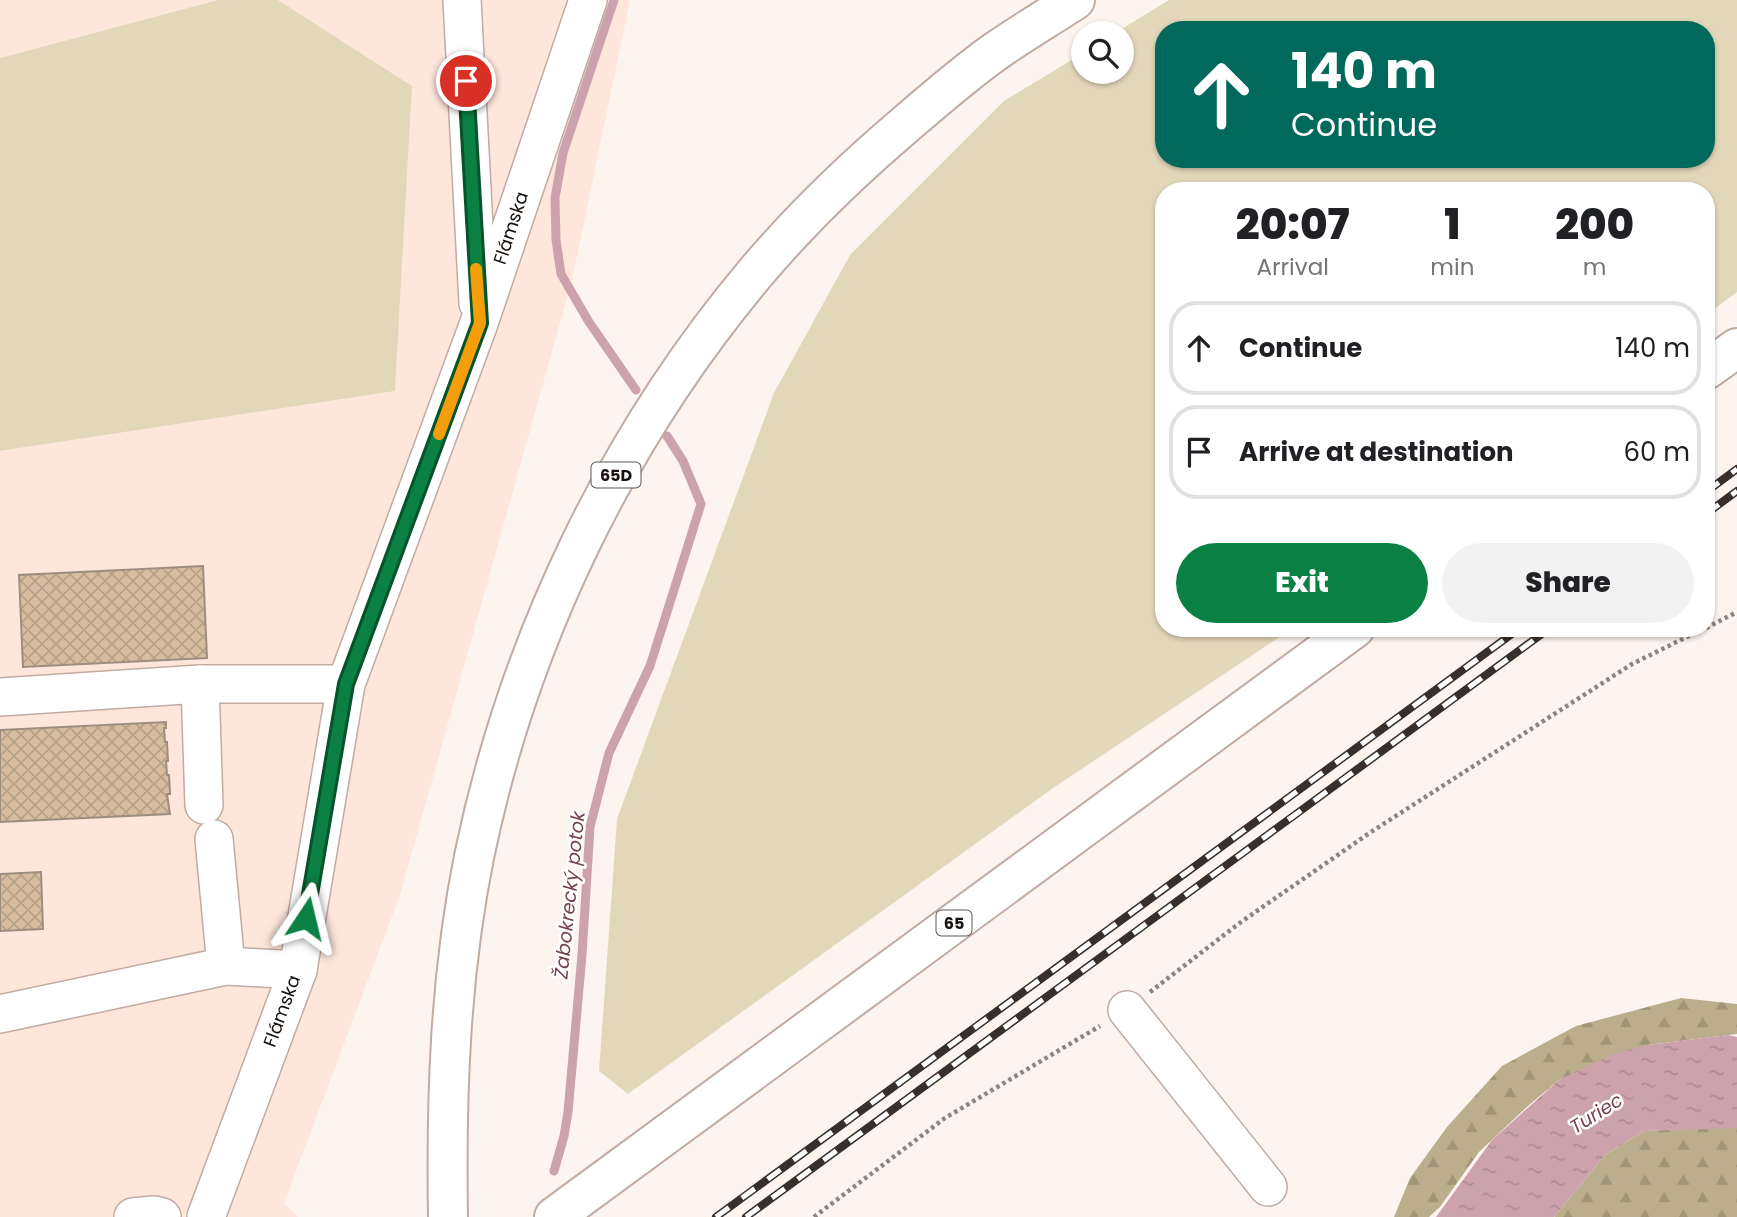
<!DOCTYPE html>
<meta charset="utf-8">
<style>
body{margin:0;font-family:Poppins,sans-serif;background:#f2f2f2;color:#202124;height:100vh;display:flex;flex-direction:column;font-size:26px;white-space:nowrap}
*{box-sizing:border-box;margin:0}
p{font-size:23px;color:#757577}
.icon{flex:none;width:38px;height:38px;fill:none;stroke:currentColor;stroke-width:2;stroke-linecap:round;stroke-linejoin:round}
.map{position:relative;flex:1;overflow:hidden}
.sheet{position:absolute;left:1155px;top:182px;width:560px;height:455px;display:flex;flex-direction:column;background:#fff;border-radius:28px;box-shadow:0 2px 5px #0004}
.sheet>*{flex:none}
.guide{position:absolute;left:1155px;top:21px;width:560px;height:147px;border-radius:28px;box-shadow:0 2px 5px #0004;background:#00695c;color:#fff;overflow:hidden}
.buttons{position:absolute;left:1071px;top:21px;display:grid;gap:14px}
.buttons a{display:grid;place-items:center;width:63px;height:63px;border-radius:50%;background:#fff;box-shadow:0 2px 5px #0004;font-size:35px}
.pin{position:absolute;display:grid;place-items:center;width:60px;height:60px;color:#fff;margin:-30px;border:4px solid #fff;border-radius:50%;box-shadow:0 2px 7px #0007}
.me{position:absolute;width:77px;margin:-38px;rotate:10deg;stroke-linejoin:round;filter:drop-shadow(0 0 5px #0008)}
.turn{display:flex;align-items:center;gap:24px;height:147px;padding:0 21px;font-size:32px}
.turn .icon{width:91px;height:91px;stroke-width:2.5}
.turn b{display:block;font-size:49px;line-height:60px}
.eta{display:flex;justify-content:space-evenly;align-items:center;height:119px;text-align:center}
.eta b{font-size:42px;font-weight:800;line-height:49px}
.cta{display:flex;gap:14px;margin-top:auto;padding:14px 21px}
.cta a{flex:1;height:80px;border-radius:42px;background:#0b8043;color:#fff;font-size:28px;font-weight:800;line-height:80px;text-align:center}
.cta a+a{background:#f2f2f2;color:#202124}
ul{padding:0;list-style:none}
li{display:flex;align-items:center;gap:21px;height:94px;margin:0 14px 10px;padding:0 7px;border:4px solid #e0e0e0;border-radius:28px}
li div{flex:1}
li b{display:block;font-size:26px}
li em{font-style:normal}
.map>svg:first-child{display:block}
</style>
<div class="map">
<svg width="1737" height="1217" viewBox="0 0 1737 1217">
<defs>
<pattern id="forest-firs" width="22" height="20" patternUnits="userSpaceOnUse" patternTransform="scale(1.75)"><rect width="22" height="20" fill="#bcae8c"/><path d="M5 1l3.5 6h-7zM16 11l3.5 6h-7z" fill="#a19578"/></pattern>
<pattern id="water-ripples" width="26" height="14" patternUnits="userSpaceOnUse" patternTransform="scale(1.75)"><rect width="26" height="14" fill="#cca3ad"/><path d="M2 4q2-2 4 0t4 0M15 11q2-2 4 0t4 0" fill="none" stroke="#ae8b94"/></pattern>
<pattern id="building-cross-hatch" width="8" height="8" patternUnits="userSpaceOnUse" patternTransform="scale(1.75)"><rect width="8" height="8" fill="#d7bca0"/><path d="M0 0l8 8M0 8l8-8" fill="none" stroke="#b8a189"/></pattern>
</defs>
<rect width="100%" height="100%" fill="#fdf4f0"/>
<g fill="#fee6db">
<path d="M0,0H218L0,58Z"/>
<path d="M278,0H630L572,280L400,895L284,1203L298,1217H0V451L395,391L412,86Z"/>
</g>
<g fill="#e3d7ba" fill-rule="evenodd">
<path d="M218,0H278L412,86L395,391L0,451V58Z"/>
<path d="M1169,0H1737V292L1706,315V191H1164V628H1293L1053,788L628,1094L599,1071L617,819L774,393L850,255L1004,101L1083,53V72H1122V33H1115ZM1164,30H1706V159H1164Z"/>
</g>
<g fill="url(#forest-firs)">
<path d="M1681,998L1737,1004V1034L1647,1045L1559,1080L1529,1105L1479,1152L1440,1207L1429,1217H1394L1410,1178L1447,1127L1502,1066L1576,1026Z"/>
<path d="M1731,1127L1737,1128V1217H1554L1605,1155L1644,1131Z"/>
</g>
<path fill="url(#water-ripples)" d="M1728,1035L1737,1037V1128L1644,1131L1605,1155L1554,1217H1436L1492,1140L1559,1080L1611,1055L1647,1045Z"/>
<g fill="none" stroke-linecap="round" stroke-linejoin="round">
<g stroke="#cca3ad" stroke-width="9">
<path d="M614,0L563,153L555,198L556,240L561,274L589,322L636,390"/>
<path d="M554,1171L564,1136L568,1112L582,955L590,827L609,753L650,666L701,504L683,461L667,436"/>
</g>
</g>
<g fill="url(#building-cross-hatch)" stroke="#9d8e7f" stroke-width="2">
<path d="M203,566L207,658L23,667L19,575Z"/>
<path d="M166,722V728H164L165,742H167L168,761H166L167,775H169L170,794H167L170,814L0,822V730Z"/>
<path d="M41,872L43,929L0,931V874Z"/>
</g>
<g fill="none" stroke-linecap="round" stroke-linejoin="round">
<g stroke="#c1aba2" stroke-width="40">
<g id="minor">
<path d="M462,0L478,303"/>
<path d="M200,684L204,805"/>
<path d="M0,697L200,684H346"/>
<path d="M214,839L226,966"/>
<path d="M1127,1010L1268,1187"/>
<path d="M0,1014L226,966L298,970"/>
<path d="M133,1217L154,1215L162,1217"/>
<path d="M206,1217L298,970L346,684L479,323L588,0"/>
</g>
</g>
<g stroke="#c1aba2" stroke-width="42">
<g id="major">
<path d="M1706,370L1737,348"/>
<path d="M448,1217C446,1096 450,976 474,857C518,643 616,438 757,271C802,218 853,169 906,124C935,99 965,73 996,51C1022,33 1049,17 1075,0"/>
<path d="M554,1217L1355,628"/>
</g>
</g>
<g stroke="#8c8480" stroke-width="4.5" stroke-dasharray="3.5 3.5" stroke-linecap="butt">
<path d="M1706,628L1737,612"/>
<path d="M1150,992L1241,922L1371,832L1632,664L1705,628"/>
<path d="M814,1217L945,1118L1100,1026"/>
</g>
<use href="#minor" stroke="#fff" stroke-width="37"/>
<use href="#major" stroke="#fff" stroke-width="38"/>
<g stroke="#362f2b" stroke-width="8">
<g id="rail">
<path d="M1706,492L1737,469"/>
<path d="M1706,514L1737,491"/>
<path d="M716,1217L1520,628"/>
<path d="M746,1217L1550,628"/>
</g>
</g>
<use href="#rail" stroke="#fff" stroke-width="5" stroke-dasharray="16" stroke-linecap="butt"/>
</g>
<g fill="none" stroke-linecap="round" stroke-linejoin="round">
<g stroke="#07532c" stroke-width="18">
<path id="route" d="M306,918L346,684L480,323L466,81"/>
</g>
<use href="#route" stroke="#0b8043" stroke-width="12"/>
<path stroke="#f59e0b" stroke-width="12" d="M439,434L480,323L476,269"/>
</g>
<g text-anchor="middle" stroke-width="5" stroke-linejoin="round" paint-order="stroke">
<g fill="#fff" stroke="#5d5855" stroke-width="2">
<rect x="591.5" y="462.5" width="49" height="25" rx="5"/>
<rect x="936.5" y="910.5" width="35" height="25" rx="5"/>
</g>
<g font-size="16" font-weight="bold" fill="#17100c">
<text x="616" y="481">65D</text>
<text x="954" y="929">65</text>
</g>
<g font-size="18" fill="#17100c" stroke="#fff">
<text transform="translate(511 228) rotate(-72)" y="6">Flámska</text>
<text transform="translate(282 1011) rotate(-70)" y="6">Flámska</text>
</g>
<g font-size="19" font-style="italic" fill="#774050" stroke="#fff">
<text transform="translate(569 895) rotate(-84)" y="7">Žabokrecký potok</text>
<text transform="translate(1596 1113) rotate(-32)" y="7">Turiec</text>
</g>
</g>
</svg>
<div class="buttons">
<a><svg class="icon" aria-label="search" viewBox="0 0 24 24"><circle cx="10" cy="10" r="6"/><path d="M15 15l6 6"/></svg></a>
</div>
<div class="pin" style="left:466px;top:81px;background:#d93025"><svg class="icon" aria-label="arrive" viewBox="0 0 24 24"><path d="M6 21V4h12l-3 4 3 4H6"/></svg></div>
<svg class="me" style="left:306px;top:918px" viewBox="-20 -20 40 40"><path d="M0-17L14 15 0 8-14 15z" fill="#0b8043" stroke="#fff" stroke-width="4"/></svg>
<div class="guide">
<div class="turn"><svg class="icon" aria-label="ahead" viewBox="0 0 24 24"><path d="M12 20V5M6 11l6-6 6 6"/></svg><div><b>140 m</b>Continue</div></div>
</div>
<section class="sheet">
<div class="eta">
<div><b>20:07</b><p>Arrival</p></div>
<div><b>1</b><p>min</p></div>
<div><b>200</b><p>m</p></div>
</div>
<ul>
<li><svg class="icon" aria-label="ahead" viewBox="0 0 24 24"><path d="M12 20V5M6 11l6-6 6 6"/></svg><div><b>Continue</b></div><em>140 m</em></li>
<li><svg class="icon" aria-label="arrive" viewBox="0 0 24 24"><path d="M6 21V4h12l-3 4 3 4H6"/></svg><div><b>Arrive at destination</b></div><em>60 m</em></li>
</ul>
<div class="cta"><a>Exit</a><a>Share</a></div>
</section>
</div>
